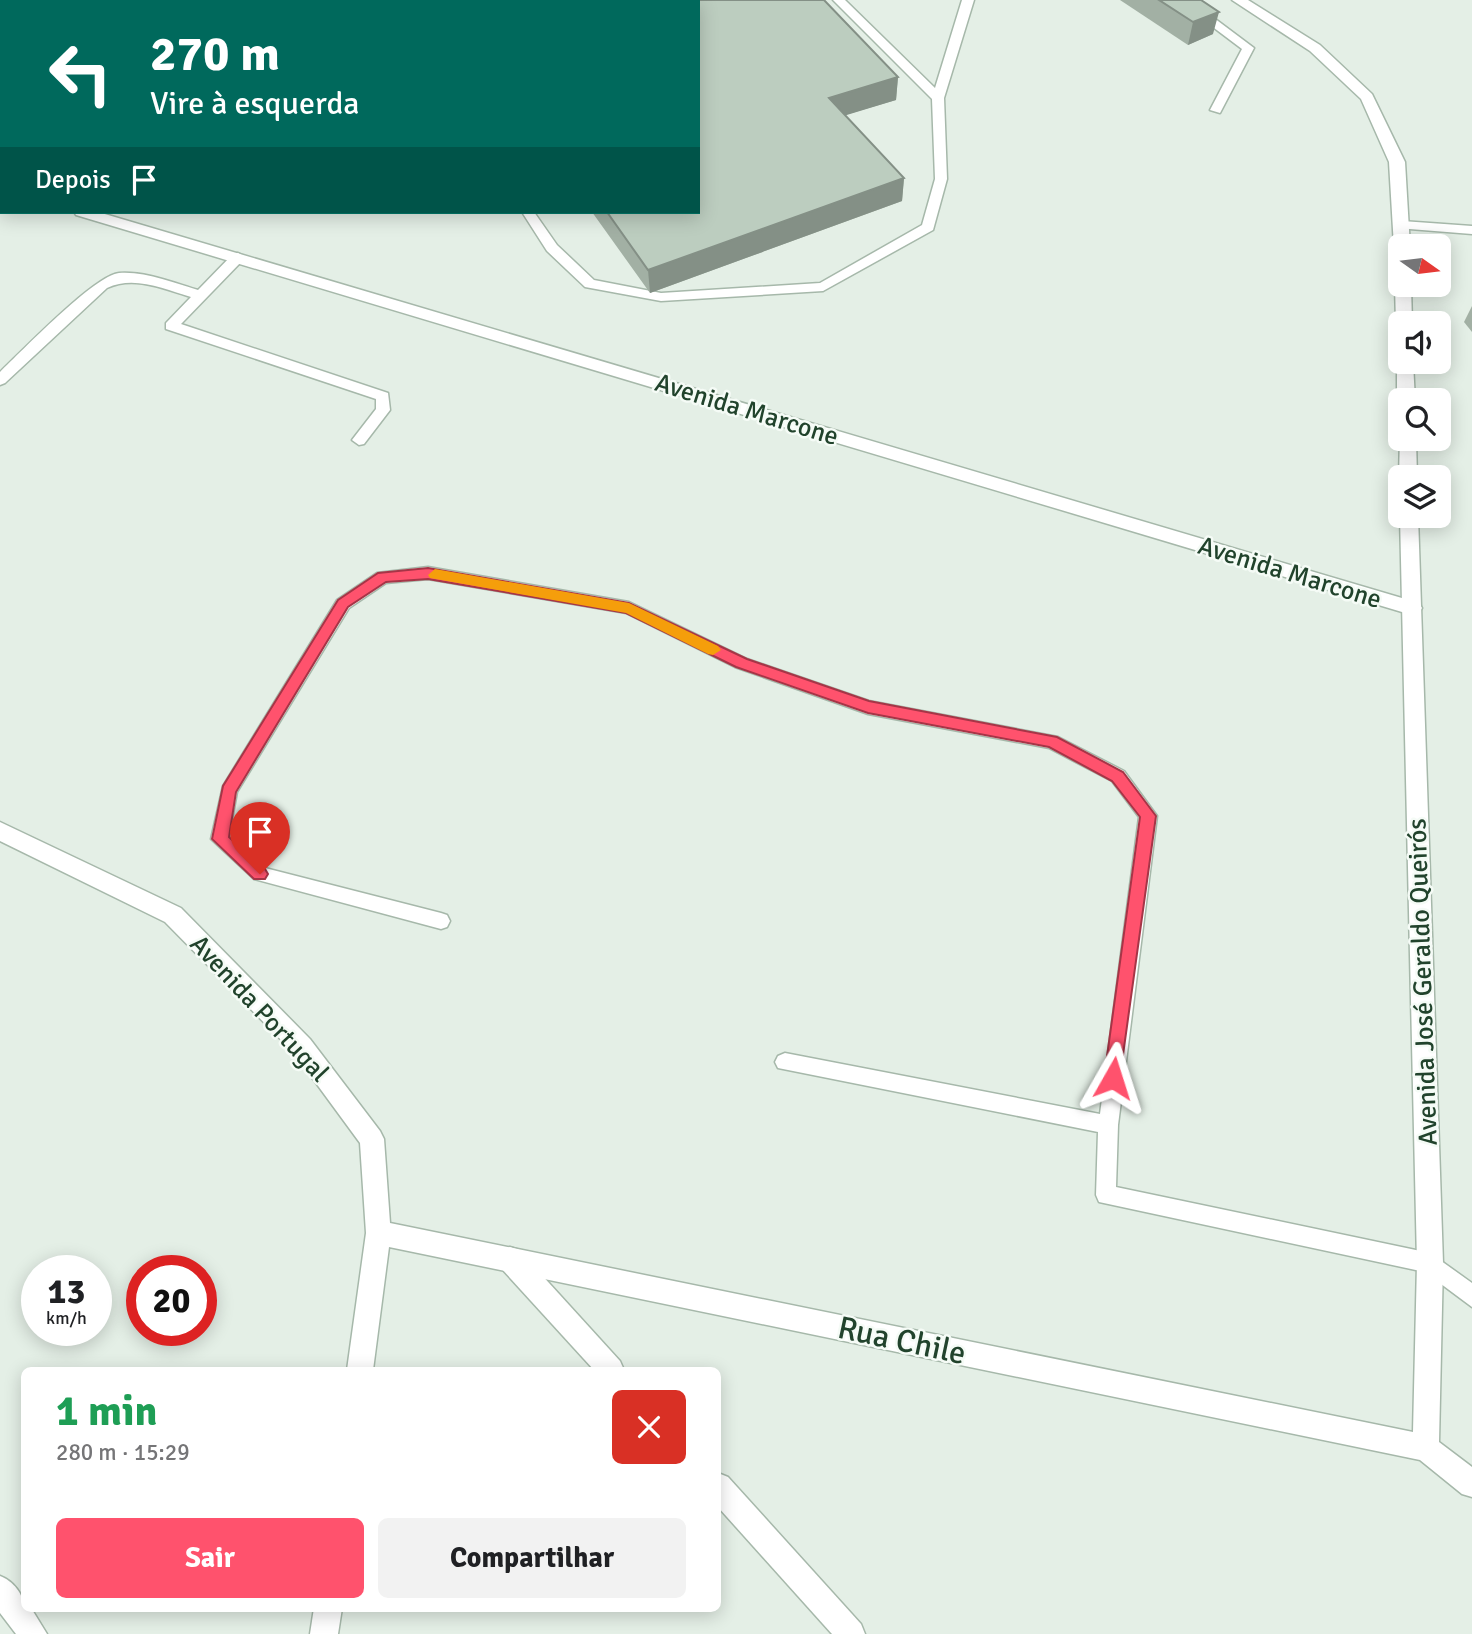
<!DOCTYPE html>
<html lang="pt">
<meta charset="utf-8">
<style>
body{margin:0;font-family:Signika,sans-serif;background:#f2f2f2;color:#202124;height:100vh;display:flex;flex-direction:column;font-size:26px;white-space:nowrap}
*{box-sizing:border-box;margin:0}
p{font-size:23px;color:#757577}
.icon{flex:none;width:38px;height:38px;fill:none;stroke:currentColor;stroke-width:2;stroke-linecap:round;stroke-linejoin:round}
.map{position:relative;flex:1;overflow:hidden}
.side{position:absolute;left:21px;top:1367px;width:700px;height:245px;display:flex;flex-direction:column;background:#fff;border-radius:10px;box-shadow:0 4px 18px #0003}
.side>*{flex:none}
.banner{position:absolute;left:0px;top:0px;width:700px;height:214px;box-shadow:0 4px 18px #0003;background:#00695c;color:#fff;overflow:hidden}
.needle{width:46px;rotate:104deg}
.buttons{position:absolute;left:1388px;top:234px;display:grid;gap:14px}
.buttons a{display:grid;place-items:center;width:63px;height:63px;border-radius:10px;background:#fff;box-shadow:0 4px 18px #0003;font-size:35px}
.speed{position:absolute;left:21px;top:1255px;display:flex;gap:14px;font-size:35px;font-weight:700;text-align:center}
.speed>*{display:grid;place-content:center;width:91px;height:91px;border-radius:50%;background:#fff;box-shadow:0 4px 18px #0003;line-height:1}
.speed small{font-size:18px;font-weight:400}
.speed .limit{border:10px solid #d22;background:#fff;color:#111}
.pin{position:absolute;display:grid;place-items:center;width:60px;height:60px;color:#fff;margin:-72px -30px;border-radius:50% 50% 50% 0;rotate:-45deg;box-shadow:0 0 7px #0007}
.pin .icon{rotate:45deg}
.me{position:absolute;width:77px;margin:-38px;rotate:6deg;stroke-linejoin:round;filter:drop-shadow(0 0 5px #0008)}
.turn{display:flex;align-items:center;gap:24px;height:147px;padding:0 35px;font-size:32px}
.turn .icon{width:91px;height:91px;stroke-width:2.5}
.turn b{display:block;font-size:49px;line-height:60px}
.then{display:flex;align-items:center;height:66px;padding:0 35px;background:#0003;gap:14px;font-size:26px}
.round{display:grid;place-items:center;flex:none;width:74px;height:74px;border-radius:10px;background:#f2f2f2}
.headline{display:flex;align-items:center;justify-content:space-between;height:119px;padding:0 35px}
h1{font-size:42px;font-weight:700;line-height:52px;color:#1e9e55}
.button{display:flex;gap:14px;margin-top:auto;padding:14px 35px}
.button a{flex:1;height:80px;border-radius:10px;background:#ff526d;color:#fff;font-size:28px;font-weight:700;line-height:80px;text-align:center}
.button a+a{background:#f2f2f2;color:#202124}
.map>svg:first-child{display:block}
</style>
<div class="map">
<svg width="1472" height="1634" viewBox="0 0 1472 1634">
<rect width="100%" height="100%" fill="#e4efe6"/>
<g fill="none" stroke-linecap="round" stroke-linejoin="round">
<g stroke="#a6b8aa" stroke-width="3">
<g id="service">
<path d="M429,0H441L427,2Z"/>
<path d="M833,0H845L935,88L962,0H974L944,98L947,179L933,230L823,291L661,301L585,287L547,251L522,212H534L557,245L594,280L661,293L820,283L922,225L935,179L932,99Z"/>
<path d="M1177,0H1190L1254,48L1220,113L1210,110L1242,49Z"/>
<path d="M1402,221L1472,226V234L1397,228L1395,225Z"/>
<path d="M238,253L245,257L243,260L181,324L388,393L390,410L364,444L359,445L352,440L376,409V399L166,329V323L191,297C164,289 134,275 107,288L5,383L0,385V372C21,352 95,275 119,273C145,271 174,283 198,290L233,254Z"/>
<path d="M428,567L629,602L747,659L869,701L1058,737L1124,771L1157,816L1118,1125L1116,1187L1430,1253L1472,1283V1307L1425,1272L1099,1202L1096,1195L1098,1132L778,1068L775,1062L778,1056L785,1053L1100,1114L1139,817L1112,781L1049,748L868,714L735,667L626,613L428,579L386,583L349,608L237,792L229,836L265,868L441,913L447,915L450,921L447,927L441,929L254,879L211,839L223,786L337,600L377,573Z"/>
</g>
</g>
<g stroke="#a6b8aa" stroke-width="3">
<g id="minor">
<path d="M0,183L2,184V194L0,193Z"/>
<path d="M74,212H98L1412,601L1419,603L1422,608L1419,613L1412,615L76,215Z"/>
<path d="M510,1247L519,1250L620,1361L624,1370H594L501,1268L498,1259L501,1250Z"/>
<path d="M718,1473L728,1477L861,1624L865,1634H832L718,1507Z"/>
<path d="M0,1576C13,1581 24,1594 24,1608H31L47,1634H16L0,1613Z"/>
</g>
</g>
<g stroke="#a6b8aa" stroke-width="3">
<g id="tertiary">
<path d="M1232,0H1248L1320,45L1372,94L1405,162L1410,247H1400V251L1394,247L1389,162L1361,99L1310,51Z"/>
<path d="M1397,281H1400V285H1411L1412,324H1400V328L1396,324L1395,285Z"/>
<path d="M1400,358V362H1413L1415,401H1400V405L1397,401V362Z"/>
<path d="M1400,436V439H1416L1417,478H1399Z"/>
<path d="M1400,516H1418L1443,1263L1439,1442L1472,1467V1497L1462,1494L1420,1460L389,1247L373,1370H347L366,1233L360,1143L294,1053L165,922L0,841V822L181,908L310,1039L380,1131L384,1139L390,1223L1413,1432L1417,1263Z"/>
<path d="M314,1608H342L338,1634H310Z"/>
</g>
</g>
<use href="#service" fill="#fff" fill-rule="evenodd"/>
<use href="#minor" fill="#fff" fill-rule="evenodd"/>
<use href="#tertiary" fill="#fff" fill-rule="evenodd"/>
</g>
<g fill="#a2b0a4">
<path d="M454,0H824L898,77L896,100L845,115L904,178L902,201L650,293L592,212H698V2H454Z"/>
<path d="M1120,0H1201L1213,34L1188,45Z"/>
<path d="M1472,306V332L1464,322Z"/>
</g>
<g fill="#849086">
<path d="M1219,12L1213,34L1188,45L1193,22Z"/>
<rect x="0" y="61" width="2" height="25"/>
<path d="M898,77L896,100L827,121L829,98Z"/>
<path d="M904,178L902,201L650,293L648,270Z"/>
</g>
<g fill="#bccdbf" stroke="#849086" stroke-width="2">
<path d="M2,0H253L254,2H2Z"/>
<path d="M454,0H824L898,77L829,98L904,178L648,270L607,212H698V2H456Z"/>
<path d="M1159,0H1201L1219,12L1193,22Z"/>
<rect x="0" y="21" width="2" height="40"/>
</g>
<path fill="#ff526d" stroke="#a63547" stroke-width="2" d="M428,568L629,603L747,659L869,701L1057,737L1123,772L1156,816L1119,1084L1113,1086L1107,1084L1104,1078L1140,817L1112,781L1049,747L868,713L736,667L626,613L428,579L386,582L348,607L236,792L229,837L265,869L268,874L265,879H254L212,839L223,786L338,600L378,573Z"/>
<path fill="#f59e0b" d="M435,569L629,603L718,646L721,650L713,655L708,654L626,613L430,578L428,575Z"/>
<g text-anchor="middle" stroke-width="5" stroke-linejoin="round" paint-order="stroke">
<g font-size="26" fill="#21432c" stroke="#f5fbf6">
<text transform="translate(747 409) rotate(17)" y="9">Avenida Marcone</text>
<text transform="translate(1290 572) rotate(17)" y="9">Avenida Marcone</text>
<text transform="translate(1422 982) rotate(-92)" y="9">Avenida José Geraldo Queirós</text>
<text transform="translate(260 1008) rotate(47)" y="9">Avenida Portugal</text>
</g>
<g font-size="32" fill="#21432c" stroke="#f5fbf6">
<text transform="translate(902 1340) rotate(12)" y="11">Rua Chile</text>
</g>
</g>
</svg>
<div class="buttons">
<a><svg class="needle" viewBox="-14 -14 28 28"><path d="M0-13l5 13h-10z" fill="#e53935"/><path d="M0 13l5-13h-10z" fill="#757577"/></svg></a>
<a><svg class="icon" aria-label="sound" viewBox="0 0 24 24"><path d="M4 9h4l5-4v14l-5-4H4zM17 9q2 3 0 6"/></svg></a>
<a><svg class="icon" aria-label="search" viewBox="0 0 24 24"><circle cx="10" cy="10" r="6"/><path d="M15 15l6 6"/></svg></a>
<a><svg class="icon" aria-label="layers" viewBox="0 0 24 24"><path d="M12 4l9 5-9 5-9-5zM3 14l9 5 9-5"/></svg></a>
</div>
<div class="speed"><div>13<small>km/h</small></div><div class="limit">20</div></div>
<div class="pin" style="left:260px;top:874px;background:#d93025"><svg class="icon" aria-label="arrive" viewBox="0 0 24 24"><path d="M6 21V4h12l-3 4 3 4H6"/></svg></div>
<svg class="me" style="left:1113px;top:1078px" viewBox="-20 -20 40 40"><path d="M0-17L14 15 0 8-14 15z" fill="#ff526d" stroke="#fff" stroke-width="4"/></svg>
<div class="banner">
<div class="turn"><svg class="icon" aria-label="left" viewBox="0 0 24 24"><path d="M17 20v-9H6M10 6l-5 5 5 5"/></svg><div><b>270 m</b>Vire à esquerda</div></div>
<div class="then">Depois<svg class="icon" aria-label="arrive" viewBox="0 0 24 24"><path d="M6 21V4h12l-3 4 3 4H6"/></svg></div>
</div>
<section class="side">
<div class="headline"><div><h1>1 min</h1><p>280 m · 15:29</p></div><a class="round" style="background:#d93025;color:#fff"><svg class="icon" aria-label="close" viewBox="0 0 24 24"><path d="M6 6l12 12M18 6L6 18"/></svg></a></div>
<div class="button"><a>Sair</a><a>Compartilhar</a></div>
</section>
</div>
